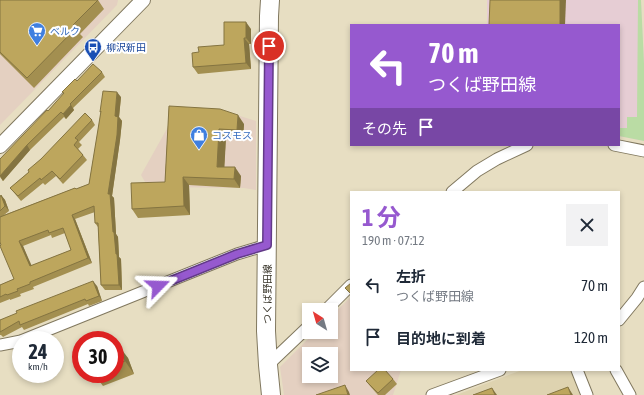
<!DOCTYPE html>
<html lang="ja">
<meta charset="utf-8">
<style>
body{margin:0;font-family:"Asap Condensed","Noto Sans JP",sans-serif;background:#f2f2f3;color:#1f2937;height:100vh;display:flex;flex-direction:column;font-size:15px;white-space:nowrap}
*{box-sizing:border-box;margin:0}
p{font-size:13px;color:#747a83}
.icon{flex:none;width:22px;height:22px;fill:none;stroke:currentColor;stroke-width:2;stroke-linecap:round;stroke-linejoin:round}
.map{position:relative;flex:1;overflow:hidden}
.panel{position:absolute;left:350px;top:191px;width:270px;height:180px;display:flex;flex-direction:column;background:#fff;border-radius:0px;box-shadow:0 2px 6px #0003}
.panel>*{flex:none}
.hud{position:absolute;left:350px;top:24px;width:270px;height:122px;border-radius:0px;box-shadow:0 2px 6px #0003;background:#9659cf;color:#fff;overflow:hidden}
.needle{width:26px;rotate:323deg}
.controls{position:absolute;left:302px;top:303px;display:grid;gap:8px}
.controls a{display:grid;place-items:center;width:36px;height:36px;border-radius:0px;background:#fff;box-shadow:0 2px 6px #0003;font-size:20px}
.speed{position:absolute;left:12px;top:331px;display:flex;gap:8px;font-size:20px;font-weight:700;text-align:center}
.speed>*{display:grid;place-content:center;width:52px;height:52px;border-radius:50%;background:#fff;box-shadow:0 2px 6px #0003;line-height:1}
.speed small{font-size:10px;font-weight:400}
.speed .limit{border:6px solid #d22;background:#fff;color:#111}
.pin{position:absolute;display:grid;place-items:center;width:34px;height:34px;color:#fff;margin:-17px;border:2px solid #fff;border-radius:50%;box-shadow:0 1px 4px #0007}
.me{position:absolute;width:44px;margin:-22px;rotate:68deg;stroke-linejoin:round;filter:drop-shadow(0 0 3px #0008)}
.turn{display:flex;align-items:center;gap:14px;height:84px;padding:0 12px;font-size:18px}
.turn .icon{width:52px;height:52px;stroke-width:2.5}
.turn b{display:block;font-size:28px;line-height:34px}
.then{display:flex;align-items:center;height:38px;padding:0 12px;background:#0003;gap:8px;font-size:15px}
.round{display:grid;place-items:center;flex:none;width:42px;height:42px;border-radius:0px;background:#f2f2f3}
.head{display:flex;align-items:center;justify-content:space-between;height:68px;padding:0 12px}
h1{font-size:24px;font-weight:700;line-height:30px;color:#9659cf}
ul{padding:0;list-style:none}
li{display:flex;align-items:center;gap:12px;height:52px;padding:0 12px}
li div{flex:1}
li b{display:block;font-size:15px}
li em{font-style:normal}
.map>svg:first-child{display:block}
</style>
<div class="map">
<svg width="644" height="395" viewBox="0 0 644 395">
<rect width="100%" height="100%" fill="#e7dec2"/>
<g fill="#e4d0c1" fill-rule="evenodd">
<path d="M0,0H118L117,5L0,125Z"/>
<path d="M178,109L224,111L256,121V190L244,188L148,187L141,175Z"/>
<path d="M351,297V370H401L393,395H284L280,367L315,332H331V316ZM309,354H331V376H309Z"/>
</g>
<path fill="#ded3b0" d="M522,370H573L581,395H456Z"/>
<path fill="#e6cdd4" d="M487,0H641L644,64V141L619,136V25H487Z"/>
<path fill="#badca4" d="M638,0H641L644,64V141L619,136V128H627V117H637Z"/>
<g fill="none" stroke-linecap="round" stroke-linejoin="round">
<g stroke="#81785f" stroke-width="13">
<g id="minor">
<path d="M614,145L644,151"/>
<path d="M452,192L477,171L497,159L527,145"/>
<path d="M326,310L351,285"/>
<path d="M619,320L637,298L644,287"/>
<path d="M23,340L237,254L267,245"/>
<path d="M0,345L21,341"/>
<path d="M268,365L309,326"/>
<path d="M577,370L587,395"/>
<path d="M616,370L630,395"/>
<path d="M432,395L500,370"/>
</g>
</g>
<g stroke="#81785f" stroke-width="16">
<path id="tertiary" d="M0,146L143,0"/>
</g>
<g stroke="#81785f" stroke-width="20">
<path id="primary" d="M270,0L269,16L266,331L268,365L271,395"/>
</g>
<use href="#minor" stroke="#fff" stroke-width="11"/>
<use href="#tertiary" stroke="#fff" stroke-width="14"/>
<use href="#primary" stroke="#fff" stroke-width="18"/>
</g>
<g fill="#a38f50" fill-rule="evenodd">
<path d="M0,0H98L104,9L80,34L83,37L34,88L0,54Z"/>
<path d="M251,29V44H249L251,69L198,74L193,67L199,52L224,45Z"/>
<path d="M102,72L105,77L73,108L74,110L66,119L64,117L30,150L3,181L0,177V159L48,111L64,94L62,92L77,81Z"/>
<path d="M121,97L119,117L122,121L120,140L112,196L114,198L116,234L118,237L119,257L121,259L122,290H105L101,285L98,227L95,223V212L75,219L92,263L33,287L34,289L20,294L21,296L10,300V299L0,303V285L14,279L0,242V197L1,195L5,200L9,211L4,215L75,188L76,189L89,184L101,113L100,112ZM65,233L71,250L31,266L23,246L51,235L52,238Z"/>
<path d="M169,106L244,124L243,138L226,137L224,167L241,176L240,188L189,185L190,215L138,218L132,209L165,182Z"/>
<path d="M92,120L95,125L79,142L82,145L78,149L83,155L87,160L63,184L56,176L45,185L43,183L21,201L10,188L29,172L41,159Z"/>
<path d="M97,286L102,301L89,306L88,304L24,330L22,327L3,337L1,335H0V320Z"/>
<path d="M115,347L128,358L134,374L103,386L94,374H115Z"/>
<path d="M393,379L397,384L385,395H378L370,386L366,381Z"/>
</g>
<g fill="#847441">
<path d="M560,0H566L565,25H560Z"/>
<path d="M246,22L251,29V44L246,38Z"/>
<path d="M244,38L249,44L251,69L246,63Z"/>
<path d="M117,92L121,97L119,117L122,121L120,140L112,196L114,198L116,234L118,237L119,257L121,259L122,290L119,285L116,254L113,232L108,194L115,116Z"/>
<path d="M71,105L74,110L66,119L63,114Z"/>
<path d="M238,115L244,124L243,138L237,130Z"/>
<path d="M219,129L226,137L224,175L217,167Z"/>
<path d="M27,145L30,150L3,181L0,176Z"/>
<path d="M235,167L241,176L240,188L234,179Z"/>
<path d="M183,177L189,185L190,215L184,206Z"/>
<path d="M1,195L5,200L9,211L5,206Z"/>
<path d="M72,215L75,219L92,263L88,258Z"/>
<path d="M19,241L23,246L34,271L30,266Z"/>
<path d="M93,281L97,286L102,301L99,296Z"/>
<path d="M119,346L128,358L134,374L125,361Z"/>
<path d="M345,385L349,392L350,395H348Z"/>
<path d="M568,387L573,395H571Z"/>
<path d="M492,388L497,395H495Z"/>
</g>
<g fill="#bda65d" stroke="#847441" fill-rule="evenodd">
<path d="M0,0H98L73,25L76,28L27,78L0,52Z"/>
<path d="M490,0H560V25H489Z"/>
<path d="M224,22H246V38H244L246,63L193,67L192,53L199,52L198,47L224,45Z"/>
<path d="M93,64L102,72L70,104L71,105L63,114L61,112L27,145L0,176V159L47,110L48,111L64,93L62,92L75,79L77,81Z"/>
<path d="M103,91L117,92L115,116L118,117L117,135L108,194H110L113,232H114L116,254H117L119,285H101L98,223H95L94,206L72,215L88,258L30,282V284L17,289L18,291L7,295L6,294L0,297V285L14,279L0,246L1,245L0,242V217L75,188L76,189L89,184L101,111L100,112ZM63,228L71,250L30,266L19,241L48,230L49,233Z"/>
<path d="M169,106L220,109L238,115L237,130L219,129L217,167H235L234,179L183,177L184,206L132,209L131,183L165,182Z"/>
<path d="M85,113L92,120L75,138L78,140L74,145L83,155L60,179L52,171L41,180L40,178L18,196L10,188L29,172L28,170L41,159Z"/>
<path d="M1,195L5,206L0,211V197Z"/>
<path d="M93,281L99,296L86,301L85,299L20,325L19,321L0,332V320L17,313L16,311Z"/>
<path d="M351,283V294L345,288Z"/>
<path d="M119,346L125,361L115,365V347Z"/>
<path d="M378,370H385L393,379L378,393L366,381Z"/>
<path d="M345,385L348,395H316Z"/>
<path d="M568,387L571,395H547Z"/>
<path d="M492,388L495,395H473Z"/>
</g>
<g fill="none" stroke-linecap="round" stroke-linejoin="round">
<g stroke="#623a87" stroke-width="10">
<path id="route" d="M158,286L237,254L267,245L269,46"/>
</g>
<use href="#route" stroke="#9659cf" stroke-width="7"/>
</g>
<defs>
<g id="supermarket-pin" transform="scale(0.9)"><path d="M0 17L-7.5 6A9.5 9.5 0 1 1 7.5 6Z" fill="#3f7fe0" stroke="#fff"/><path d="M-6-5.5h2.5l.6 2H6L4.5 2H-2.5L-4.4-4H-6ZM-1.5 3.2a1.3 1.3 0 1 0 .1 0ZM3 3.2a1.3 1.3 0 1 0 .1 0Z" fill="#fff"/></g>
<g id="bus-pin" transform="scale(0.9)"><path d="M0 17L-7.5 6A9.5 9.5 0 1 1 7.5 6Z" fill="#1a4fb4" stroke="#fff"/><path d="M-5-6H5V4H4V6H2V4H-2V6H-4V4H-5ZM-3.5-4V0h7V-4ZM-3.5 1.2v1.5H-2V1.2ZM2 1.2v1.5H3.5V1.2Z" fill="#fff"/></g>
<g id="shop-pin" transform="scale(0.9)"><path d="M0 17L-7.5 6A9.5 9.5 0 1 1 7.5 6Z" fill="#3f7fe0" stroke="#fff"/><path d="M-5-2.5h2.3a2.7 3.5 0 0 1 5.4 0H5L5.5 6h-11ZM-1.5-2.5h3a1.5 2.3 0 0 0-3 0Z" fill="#fff"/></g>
</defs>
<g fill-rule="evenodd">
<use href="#supermarket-pin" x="37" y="31"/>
<use href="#bus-pin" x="93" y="47"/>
<use href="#shop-pin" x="199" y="135"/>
</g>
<g text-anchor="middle" stroke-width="4" stroke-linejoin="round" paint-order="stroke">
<g font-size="10" fill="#366cbe" stroke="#fff" text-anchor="start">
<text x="50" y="35">ベルク</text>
<text x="212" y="139">コスモス</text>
</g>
<g font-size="10" fill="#164399" stroke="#fff" text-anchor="start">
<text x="106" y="51">柳沢新田</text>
</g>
<g font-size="10" fill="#363227" stroke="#fff">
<text transform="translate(267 294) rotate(-90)" y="4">つくば野田線</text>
</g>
</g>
</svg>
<div class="controls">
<a><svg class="needle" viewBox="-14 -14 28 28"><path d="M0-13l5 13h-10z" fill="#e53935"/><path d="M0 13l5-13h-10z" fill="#747a83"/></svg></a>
<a><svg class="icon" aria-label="layers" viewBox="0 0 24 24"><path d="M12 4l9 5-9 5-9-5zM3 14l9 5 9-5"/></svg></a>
</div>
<div class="speed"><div>24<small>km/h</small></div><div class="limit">30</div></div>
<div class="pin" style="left:269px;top:46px;background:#d93025"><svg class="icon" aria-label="arrive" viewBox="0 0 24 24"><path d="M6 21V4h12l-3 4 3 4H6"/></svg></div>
<svg class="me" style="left:158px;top:286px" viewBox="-20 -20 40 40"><path d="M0-17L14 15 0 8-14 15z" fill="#9659cf" stroke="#fff" stroke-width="4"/></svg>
<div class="hud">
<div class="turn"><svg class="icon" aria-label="left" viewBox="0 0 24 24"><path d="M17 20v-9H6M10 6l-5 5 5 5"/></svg><div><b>70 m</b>つくば野田線</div></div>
<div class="then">その先<svg class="icon" aria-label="arrive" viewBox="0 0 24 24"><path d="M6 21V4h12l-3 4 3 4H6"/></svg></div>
</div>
<section class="panel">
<div class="head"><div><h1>1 分</h1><p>190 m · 07:12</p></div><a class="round"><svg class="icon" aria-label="close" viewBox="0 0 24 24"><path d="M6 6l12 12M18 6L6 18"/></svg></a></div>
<ul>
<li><svg class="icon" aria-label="left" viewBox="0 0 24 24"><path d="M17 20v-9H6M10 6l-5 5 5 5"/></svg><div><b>左折</b><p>つくば野田線</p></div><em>70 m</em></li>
<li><svg class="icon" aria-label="arrive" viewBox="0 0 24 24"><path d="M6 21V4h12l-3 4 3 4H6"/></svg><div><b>目的地に到着</b></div><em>120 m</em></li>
</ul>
</section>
</div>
